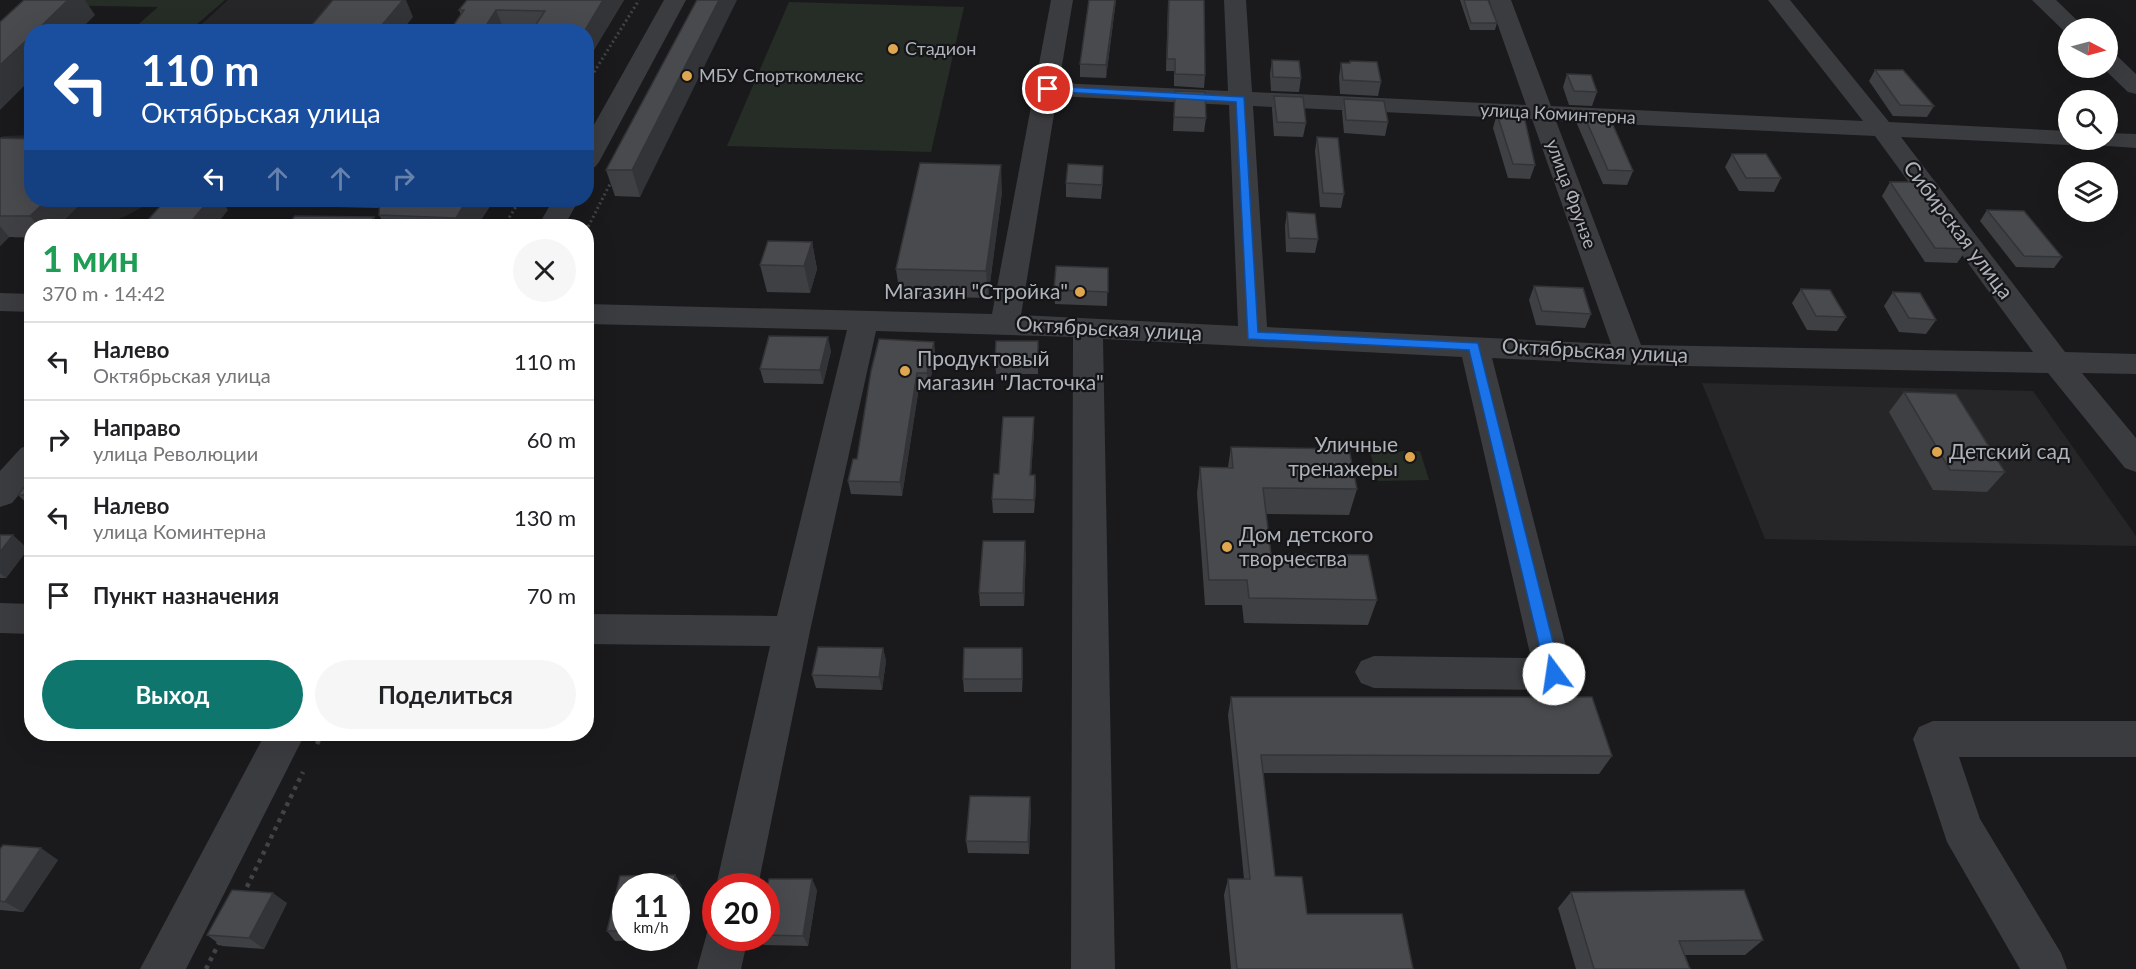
<!DOCTYPE html>
<html lang="ru">
<meta charset="utf-8">
<style>
body{margin:0;font-family:Lato,sans-serif;background:#f6f6f6;color:#202124;height:100vh;display:flex;flex-direction:column;font-size:22px;white-space:nowrap}
*{box-sizing:border-box;margin:0}
p{font-size:20px;color:#757577}
.icon{flex:none;width:33px;height:33px;fill:none;stroke:currentColor;stroke-width:2;stroke-linecap:round;stroke-linejoin:round}
.map{position:relative;flex:1;overflow:hidden}
.details{position:absolute;left:24px;top:219px;width:570px;height:522px;display:flex;flex-direction:column;background:#fff;border-radius:24px;box-shadow:0 6px 24px #0002}
.details>*{flex:none}
.banner{position:absolute;left:24px;top:24px;width:570px;height:183px;border-radius:24px;box-shadow:0 6px 24px #0002;background:#1a4fa0;color:#fff;overflow:hidden}
.needle{width:39px;rotate:96deg}
.buttons{position:absolute;left:2058px;top:18px;display:grid;gap:12px}
.buttons a{display:grid;place-items:center;width:60px;height:60px;border-radius:50%;background:#fff;box-shadow:0 6px 24px #0002;font-size:30px}
.speed{position:absolute;left:612px;top:873px;display:flex;gap:12px;font-size:30px;font-weight:700;text-align:center}
.speed>*{display:grid;place-content:center;width:78px;height:78px;border-radius:50%;background:#fff;box-shadow:0 6px 24px #0002;line-height:1}
.speed small{font-size:15px;font-weight:400}
.speed .limit{border:9px solid #d22;background:#fff;color:#111}
.pin{position:absolute;display:grid;place-items:center;width:51px;height:51px;color:#fff;margin:-26px;border:3px solid #fff;border-radius:50%;box-shadow:0 2px 6px #0007}
.me{position:absolute;width:66px;margin:-33px;rotate:346deg;stroke-linejoin:round;filter:drop-shadow(0 0 4px #0008)}
.turn{display:flex;align-items:center;gap:21px;height:126px;padding:0 18px;font-size:27px}
.turn .icon{width:78px;height:78px;stroke-width:2.5}
.turn b{display:block;font-size:42px;line-height:51px}
.lanes{display:flex;align-items:center;height:57px;padding:0 18px;background:#0003;justify-content:center;gap:30px;direction:ltr}
.lanes .off{opacity:.35}
.round{display:grid;place-items:center;flex:none;width:63px;height:63px;border-radius:32px;background:#f6f6f6}
.head{display:flex;align-items:center;justify-content:space-between;height:102px;padding:0 18px}
h1{font-size:36px;font-weight:700;line-height:45px;color:#1e9e55}
.primary-button{display:flex;gap:12px;margin-top:auto;padding:12px 18px}
.primary-button a{flex:1;height:69px;border-radius:36px;background:#0f766e;color:#fff;font-size:24px;font-weight:700;line-height:69px;text-align:center}
.primary-button a+a{background:#f6f6f6;color:#202124}
ul{padding:0;list-style:none}
li{display:flex;align-items:center;gap:18px;height:78px;padding:0 18px;border-top:2px solid #e0e0e0}
li div{flex:1}
li b{display:block;font-size:22px}
li em{font-style:normal}
.map>svg:first-child{display:block}
</style>
<div class="map">
<svg width="2136" height="969" viewBox="0 0 2136 969">
<rect width="100%" height="100%" fill="#1a1a1c"/>
<g fill="#262629">
<path d="M228,0H343L317,31L193,32Z"/>
<path d="M31,135L32,200H155L126,216L100,226H32L31,238H15L0,228V139L3,136Z"/>
<path d="M1702,383L2033,391L2136,536V546L1765,539Z"/>
</g>
<g fill="#262d27">
<path d="M35,0H225L189,31H131L158,7L45,5L0,35Z"/>
<path d="M789,2L964,7L931,152L727,146Z"/>
<path d="M1420,451L1429,480L1378,481L1370,452Z"/>
</g>
<g fill="none" stroke-linecap="round" stroke-linejoin="round">
<g stroke="#414347" stroke-width="3" stroke-dasharray="2 3" stroke-linecap="butt">
<path d="M586,85L639,0"/>
<path d="M504,226L520,200"/>
<path d="M586,231L612,180"/>
</g>
<g stroke="#414347" stroke-width="4.5" stroke-dasharray="4 5" stroke-linecap="butt">
<path d="M317,744L322,734"/>
<path d="M243,895L303,772"/>
<path d="M206,969L221,939"/>
</g>
<g fill="#3b3c40" fill-rule="evenodd">
<path d="M664,0H686L599,162L595,167L586,169V139Z"/>
<path d="M1051,0H1073L1059,83L1228,91L1224,0H1246L1252,92L1526,105L1489,0H1511L1551,106L1863,121L1768,0H1790L1889,122L2068,131V140H2079L2077,143L2068,145L1901,137L2065,352L2136,354V374L2082,373L2136,438V472L2125,468L2048,373L1630,365L1492,358L1573,674L1567,685L1554,690L1374,688L1361,683L1355,672L1361,661L1374,656L1531,658L1462,357L1103,339L1115,969H1071L1073,337L876,331L810,631L758,886H716L770,646L586,644V614L777,616L847,330L586,324V304L992,314ZM1057,96L1229,105L1238,326L1021,315ZM1253,106L1532,119L1611,344L1267,327ZM1556,121L1875,136L2033,352L1641,345Z"/>
<path d="M2032,0H2056L2085,28H2068V33H2066Z"/>
<path d="M2108,53L2116,55L2136,74V94L2128,92L2103,68H2108Z"/>
<path d="M2108,133L2136,134V148L2094,145L2091,140H2108Z"/>
<path d="M553,200H579L564,226H538Z"/>
<path d="M0,293L32,294V312L0,311Z"/>
<path d="M32,444V479L12,503L0,507V471L21,448Z"/>
<path d="M0,603L32,604V634L0,633Z"/>
<path d="M1933,721H2136V757H1959L1980,819L2061,953L2067,969H2020L1947,842L1913,739L1919,727Z"/>
<path d="M265,734H305L186,969H140Z"/>
<path d="M716,920V938H748L741,969H697L710,922Z"/>
</g>
</g>
<g fill="#3f4043">
<path d="M624,0L586,63V32H449L461,15L459,10Z"/>
<path d="M697,0L640,197L615,196L606,170Z"/>
<path d="M1089,0H1116L1106,78L1080,77V64Z"/>
<path d="M1168,0L1205,75L1204,88L1174,86V71H1166Z"/>
<path d="M1460,0H1488L1497,23L1495,30H1470Z"/>
<path d="M1272,60L1301,78L1299,92L1271,91L1270,74Z"/>
<path d="M1350,61L1381,82L1378,96L1340,94L1339,77L1341,63H1350Z"/>
<path d="M1875,70L1934,106L1927,117L1893,116L1869,81Z"/>
<path d="M1567,74L1597,92L1592,106L1569,105L1563,87Z"/>
<path d="M1175,91L1206,118L1204,132L1173,131Z"/>
<path d="M1274,96L1306,123L1303,137L1274,136L1272,109Z"/>
<path d="M1344,99L1388,122L1385,136L1344,133L1342,112Z"/>
<path d="M1582,111L1607,118L1633,171L1627,185L1603,184L1577,124Z"/>
<path d="M1497,114L1535,165L1530,179L1508,178L1493,128Z"/>
<path d="M1317,137L1344,194L1341,208L1320,207L1315,151Z"/>
<path d="M0,138L32,200H84L58,226H32V237H9L0,246Z"/>
<path d="M1732,154L1781,178L1774,192L1739,191L1725,167Z"/>
<path d="M1103,179L1101,199L1066,197V183Z"/>
<path d="M1890,182L1967,249L1957,263L1925,262L1882,196Z"/>
<path d="M1002,192L988,298L900,296L896,269Z"/>
<path d="M332,200H494L477,226H385L379,215V208L336,207Z"/>
<path d="M1987,210L2062,257L2054,268L2016,267L1980,221Z"/>
<path d="M1287,212L1318,239L1315,253L1286,252L1285,226Z"/>
<path d="M812,242L817,269L810,293L767,292L760,265Z"/>
<path d="M1108,268L1107,306L1055,304L1054,290Z"/>
<path d="M1534,286L1591,314L1585,328L1536,325L1529,300Z"/>
<path d="M1801,289L1846,317L1837,331L1807,330L1792,303Z"/>
<path d="M1893,292L1936,320L1926,334L1899,332L1884,306Z"/>
<path d="M934,342L935,356L929,387H919L902,496L851,494L848,481L857,459Z"/>
<path d="M831,351L823,384L764,383L760,369Z"/>
<path d="M1038,355V374H996L995,360Z"/>
<path d="M1904,392L2005,472L1987,492L1933,490L1889,412Z"/>
<path d="M1034,431L1031,475H1035L1036,489L1034,513H993L992,499L999,474Z"/>
<path d="M1231,447L1357,489L1349,515L1266,514L1271,554L1377,600L1368,625L1244,623L1242,605H1205L1197,493L1200,467H1228Z"/>
<path d="M32,477V506H30L18,495Z"/>
<path d="M0,535L28,549L6,578H0Z"/>
<path d="M1026,554L1024,606H980L979,593Z"/>
<path d="M883,648L886,661L882,690L816,688L812,675Z"/>
<path d="M1023,661L1022,692H964L963,679Z"/>
<path d="M1231,697L1612,756L1599,774L1263,773L1275,876L1307,914L1413,969H1231L1224,895L1228,879H1244L1228,715Z"/>
<path d="M1031,809L1029,854L968,853L966,841Z"/>
<path d="M0,849L58,860L23,912L0,910Z"/>
<path d="M675,875L682,886L676,911V886H626V938H671L670,940L615,941L607,931L620,876Z"/>
<path d="M817,890L808,946L764,945L759,938H766V891Z"/>
<path d="M1571,892L1763,940L1745,955H1685L1690,969H1576L1558,908Z"/>
<path d="M287,903L264,949L222,946L207,935Z"/>
</g>
<g fill="#333437">
<path d="M68,0H85L95,15L78,32H35Z"/>
<path d="M403,0H406L413,17L401,32H376Z"/>
<path d="M603,0H624L586,63V32H584Z"/>
<path d="M719,0H737L640,197L632,170Z"/>
<path d="M1115,0H1116L1106,78V65Z"/>
<path d="M496,10L505,32H482Z"/>
<path d="M32,35V78L0,110V65Z"/>
<path d="M1001,165L1002,192L988,298L986,271Z"/>
<path d="M47,200H84L58,226H38L30,216Z"/>
<path d="M209,200H221L228,210L217,224L218,226H192L190,223Z"/>
<path d="M467,200H494L477,226H460L456,218Z"/>
<path d="M374,217L379,226H368Z"/>
<path d="M0,226L9,237L0,246Z"/>
<path d="M812,242L817,269L810,293L804,266Z"/>
<path d="M828,337L831,351L823,384L820,370Z"/>
<path d="M934,342L935,356L929,387L927,373Z"/>
<path d="M917,373L919,387L902,496L900,482Z"/>
<path d="M1034,417V431L1030,489V475Z"/>
<path d="M1035,475L1036,489L1034,513V500Z"/>
<path d="M13,535L28,549L6,578L0,573V552Z"/>
<path d="M1025,541L1026,554L1024,606L1023,593Z"/>
<path d="M883,648L886,661L882,690L879,677Z"/>
<path d="M1022,648L1023,661L1022,692Z"/>
<path d="M1030,797L1031,809L1029,854L1028,842Z"/>
<path d="M41,848L58,860L23,912L5,902Z"/>
<path d="M675,875L682,886L676,911V886H673Z"/>
<path d="M812,879L817,890L808,946L803,936Z"/>
<path d="M273,893L287,903L264,949L249,938Z"/>
</g>
<g fill="#494a4e" stroke="#333437" stroke-width="1.5">
<path d="M24,0H68L35,32H32V35L0,65V22Z"/>
<path d="M333,0H403L376,32H306Z"/>
<path d="M467,0H603L584,32H531L545,11L496,10L482,32H449L464,10H459Z"/>
<path d="M697,0H719L632,170H606Z"/>
<path d="M1089,0H1115L1106,65L1080,64Z"/>
<path d="M1169,0H1204L1205,75L1175,74V59H1167Z"/>
<path d="M1464,0H1488L1497,23H1471Z"/>
<path d="M1272,60L1299,61L1301,78L1273,77Z"/>
<path d="M1350,61L1377,62L1381,82L1343,80L1341,63H1350Z"/>
<path d="M1875,70H1903L1934,106L1900,105Z"/>
<path d="M1567,74L1591,75L1597,92L1574,91Z"/>
<path d="M1175,91L1205,92L1206,118L1174,117Z"/>
<path d="M1274,96L1303,97L1306,123L1277,122Z"/>
<path d="M1344,99L1384,101L1388,122L1346,120Z"/>
<path d="M1582,111L1604,112L1607,118H1610L1633,171L1608,170Z"/>
<path d="M1497,114L1524,116L1535,165L1513,164Z"/>
<path d="M1317,137L1338,138L1344,194L1323,193Z"/>
<path d="M0,138L32,139V200H47L30,216H0Z"/>
<path d="M1732,154H1766L1781,178H1746Z"/>
<path d="M920,163L1001,165L986,271L896,269Z"/>
<path d="M1068,164L1103,166L1102,185L1066,183Z"/>
<path d="M1890,182H1917L1967,249L1935,248Z"/>
<path d="M166,200H209L190,223H216L213,226H117L121,222H146Z"/>
<path d="M380,200H467L456,218L379,215Z"/>
<path d="M1987,210L2024,211L2062,257L2024,256Z"/>
<path d="M1287,212L1315,214L1318,239L1289,238Z"/>
<path d="M295,216L374,217L368,226H287Z"/>
<path d="M768,241L812,242L804,266L760,265Z"/>
<path d="M1056,266L1108,268V292L1054,290Z"/>
<path d="M1534,286L1583,288L1591,314L1542,311Z"/>
<path d="M1801,289L1830,290L1846,317L1816,316Z"/>
<path d="M1893,292L1920,293L1936,320L1909,318Z"/>
<path d="M769,336L828,337L820,370L760,369Z"/>
<path d="M879,339L934,342L927,373H917L900,482L848,481L853,459H857L871,371Z"/>
<path d="M996,341H1038V360H995Z"/>
<path d="M1904,392L1956,394L2005,472L1950,470Z"/>
<path d="M1003,417H1034L1030,475H1035L1034,500L992,499L994,474H999Z"/>
<path d="M1231,447L1349,449L1357,489L1263,488L1271,554L1368,555L1377,600L1249,598L1247,580H1209L1200,467L1233,468Z"/>
<path d="M32,477V495H18Z"/>
<path d="M0,535H13L0,552Z"/>
<path d="M983,541H1025L1023,593H979Z"/>
<path d="M818,647L883,648L879,677L812,675Z"/>
<path d="M964,648H1022V679H963Z"/>
<path d="M1231,697H1592L1612,756L1261,755L1275,876L1302,877L1307,914H1402L1413,969H1237L1228,879H1250Z"/>
<path d="M970,796L1030,797L1028,842L966,841Z"/>
<path d="M3,845L41,848L5,902L0,901V849Z"/>
<path d="M675,875L673,886H626V931H607L620,876Z"/>
<path d="M769,879H812L803,936L766,935V891Z"/>
<path d="M232,890L273,893L249,938L207,935Z"/>
<path d="M1744,890L1763,940L1679,941L1690,969H1594L1571,892Z"/>
</g>
<path fill="#1a73e8" stroke="#114b97" stroke-width="1.5" d="M1048,86L1244,97L1258,332L1478,343L1561,674L1559,679L1554,681L1548,679L1546,674L1469,350L1248,339L1236,102L1044,91L1043,89Z"/>
<g fill="#dea64f" stroke="#151517" stroke-width="2">
<circle cx="893" cy="49" r="6"/>
<circle cx="687" cy="76" r="6"/>
<circle cx="1080" cy="292" r="6"/>
<circle cx="905" cy="371" r="6"/>
<circle cx="1937" cy="452" r="6"/>
<circle cx="1410" cy="457" r="6"/>
<circle cx="1227" cy="547" r="6"/>
</g>
<g text-anchor="middle" stroke-width="4.5" stroke-linejoin="round" paint-order="stroke">
<g font-size="18" fill="#aeb2ba" stroke="#151517" text-anchor="start">
<text x="905" y="55">Стадион</text>
<text x="699" y="82">МБУ Спорткомлекс</text>
</g>
<g font-size="18" fill="#aeb2ba" stroke="#151517">
<text transform="translate(1558 114) rotate(3)" y="6">улица Коминтерна</text>
<text transform="translate(1571 194) rotate(70)" y="6">улица Фрунзе</text>
</g>
<g font-size="21" fill="#aeb2ba" stroke="#151517">
<text transform="translate(1958 230) rotate(53)" y="7">Сибирская улица</text>
<text transform="translate(1109 329) rotate(3)" y="7">Октябрьская улица</text>
<text transform="translate(1595 351) rotate(3)" y="7">Октябрьская улица</text>
</g>
<g font-size="21" fill="#aeb2ba" stroke="#151517" text-anchor="start">
<text x="1068" y="299" text-anchor="end">Магазин "Стройка"</text>
<text x="917" y="366">Продуктовый<tspan x="917" dy="24">магазин "Ласточка"</tspan></text>
<text x="1398" y="452" text-anchor="end">Уличные<tspan x="1398" dy="24">тренажеры</tspan></text>
<text x="1949" y="459">Детский сад</text>
<text x="1239" y="542">Дом детского<tspan x="1239" dy="24">творчества</tspan></text>
</g>
</g>
</svg>
<div class="buttons">
<a><svg class="needle" viewBox="-14 -14 28 28"><path d="M0-13l5 13h-10z" fill="#e53935"/><path d="M0 13l5-13h-10z" fill="#757577"/></svg></a>
<a><svg class="icon" aria-label="search" viewBox="0 0 24 24"><circle cx="10" cy="10" r="6"/><path d="M15 15l6 6"/></svg></a>
<a><svg class="icon" aria-label="layers" viewBox="0 0 24 24"><path d="M12 4l9 5-9 5-9-5zM3 14l9 5 9-5"/></svg></a>
</div>
<div class="speed"><div>11<small>km/h</small></div><div class="limit">20</div></div>
<div class="pin" style="left:1048px;top:89px;background:#d93025"><svg class="icon" aria-label="arrive" viewBox="0 0 24 24"><path d="M6 21V4h12l-3 4 3 4H6"/></svg></div>
<svg class="me" style="left:1554px;top:674px" viewBox="-20 -20 40 40"><circle r="19" fill="#fff"/><path d="M0-13L10 11 0 6-10 11z" fill="#1a73e8"/></svg>
<div class="banner">
<div class="turn"><svg class="icon" aria-label="left" viewBox="0 0 24 24"><path d="M17 20v-9H6M10 6l-5 5 5 5"/></svg><div><b>110 m</b>Октябрьская улица</div></div>
<div class="lanes"><svg class="icon" aria-label="left" viewBox="0 0 24 24"><path d="M17 20v-9H6M10 6l-5 5 5 5"/></svg><svg class="icon off" aria-label="ahead" viewBox="0 0 24 24"><path d="M12 20V5M6 11l6-6 6 6"/></svg><svg class="icon off" aria-label="ahead" viewBox="0 0 24 24"><path d="M12 20V5M6 11l6-6 6 6"/></svg><svg class="icon off" aria-label="right" viewBox="0 0 24 24"><path d="M7 20v-9h11M14 6l5 5-5 5"/></svg></div>
</div>
<section class="details">
<div class="head"><div><h1>1 мин</h1><p>370 m · 14:42</p></div><a class="round"><svg class="icon" aria-label="close" viewBox="0 0 24 24"><path d="M6 6l12 12M18 6L6 18"/></svg></a></div>
<ul>
<li><svg class="icon" aria-label="left" viewBox="0 0 24 24"><path d="M17 20v-9H6M10 6l-5 5 5 5"/></svg><div><b>Налево</b><p>Октябрьская улица</p></div><em>110 m</em></li>
<li><svg class="icon" aria-label="right" viewBox="0 0 24 24"><path d="M7 20v-9h11M14 6l5 5-5 5"/></svg><div><b>Направо</b><p>улица Революции</p></div><em>60 m</em></li>
<li><svg class="icon" aria-label="left" viewBox="0 0 24 24"><path d="M17 20v-9H6M10 6l-5 5 5 5"/></svg><div><b>Налево</b><p>улица Коминтерна</p></div><em>130 m</em></li>
<li><svg class="icon" aria-label="arrive" viewBox="0 0 24 24"><path d="M6 21V4h12l-3 4 3 4H6"/></svg><div><b>Пункт назначения</b></div><em>70 m</em></li>
</ul>
<div class="primary-button"><a>Выход</a><a>Поделиться</a></div>
</section>
</div>
